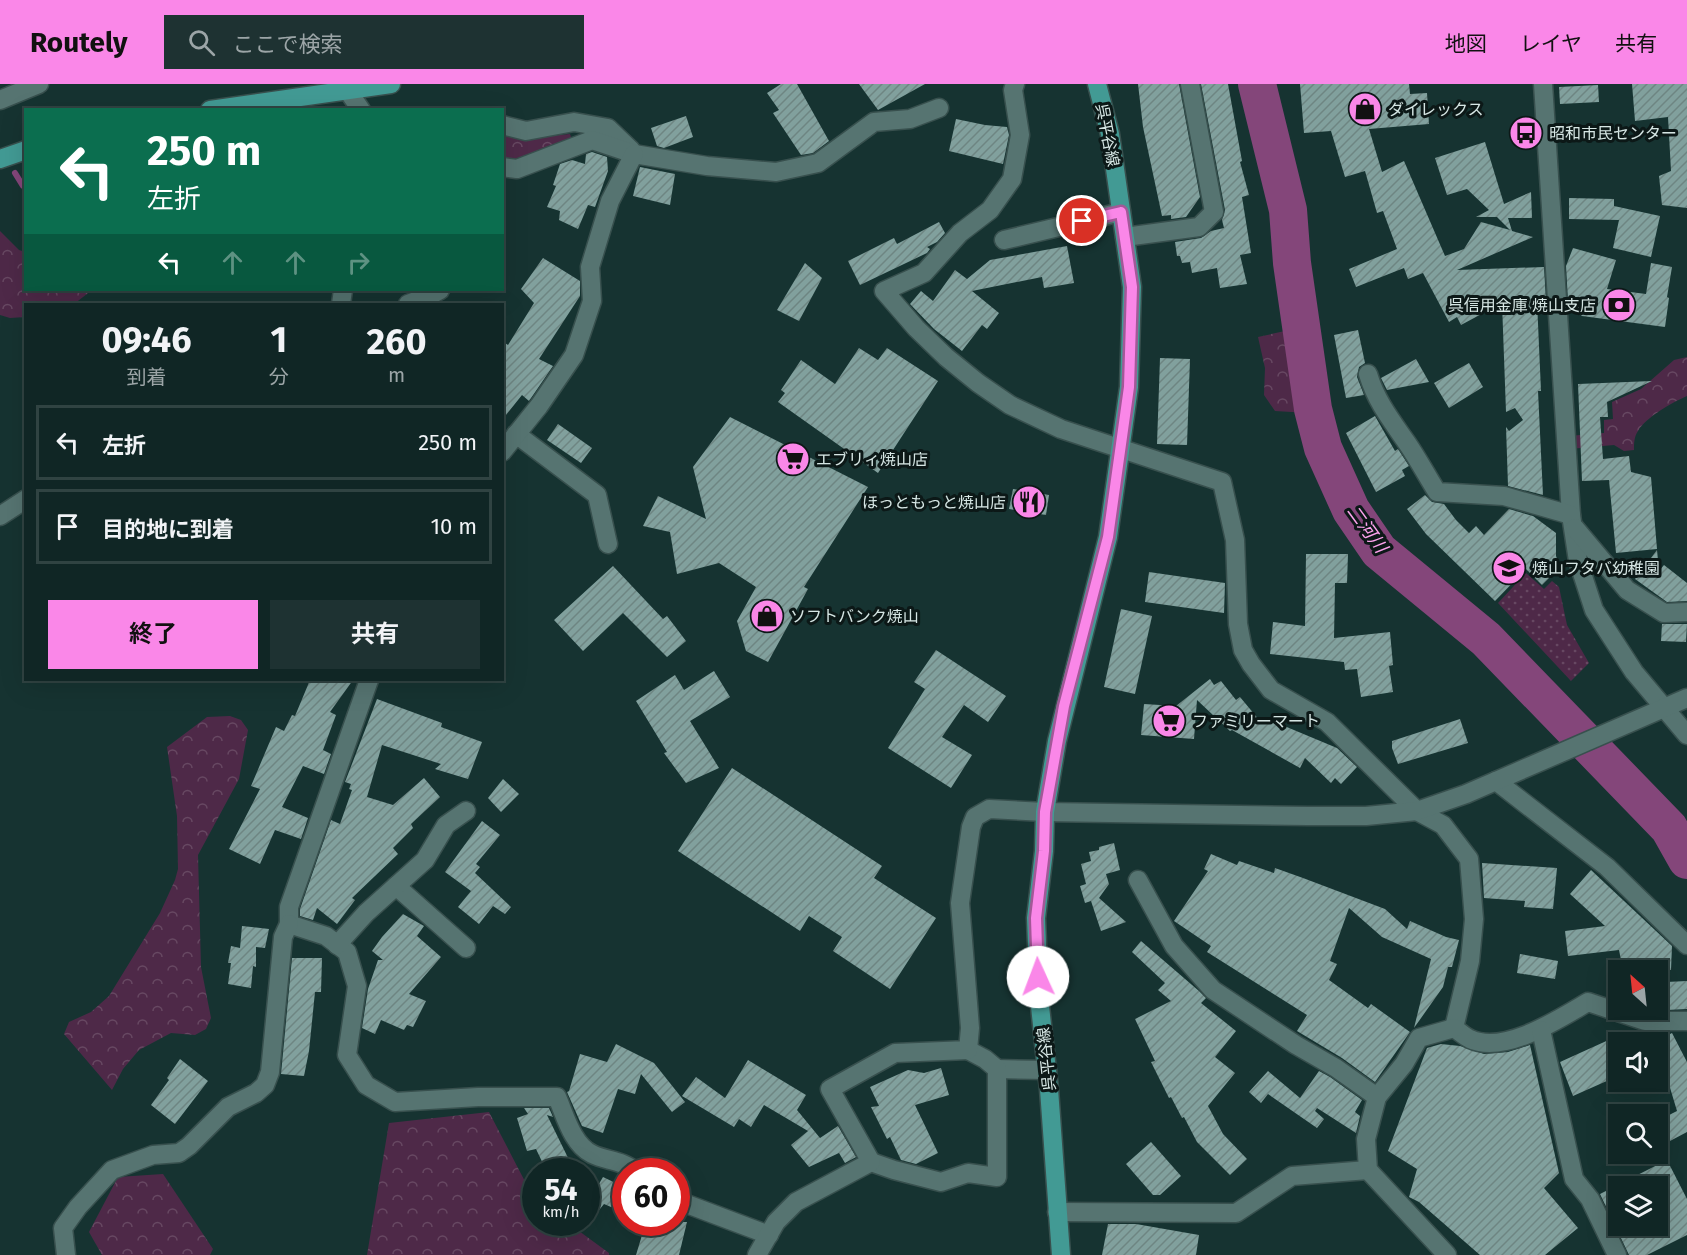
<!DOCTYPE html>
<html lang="ja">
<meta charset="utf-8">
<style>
body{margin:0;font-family:"Fira Sans","Noto Sans JP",sans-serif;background:#1e3232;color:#f1f3f6;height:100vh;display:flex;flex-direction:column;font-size:22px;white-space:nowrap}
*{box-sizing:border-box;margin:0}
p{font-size:20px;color:#9ca5a7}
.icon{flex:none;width:33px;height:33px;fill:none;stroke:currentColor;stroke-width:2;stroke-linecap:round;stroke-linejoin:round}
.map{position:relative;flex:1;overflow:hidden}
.drawer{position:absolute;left:24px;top:219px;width:480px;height:378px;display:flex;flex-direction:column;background:#102625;border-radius:0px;box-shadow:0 6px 24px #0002,0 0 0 2px #304342}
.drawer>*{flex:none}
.banner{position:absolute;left:24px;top:24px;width:480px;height:183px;border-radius:0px;box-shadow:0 6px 24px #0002,0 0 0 2px #304342;background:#0b6e4f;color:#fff;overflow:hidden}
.needle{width:39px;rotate:333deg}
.tools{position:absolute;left:1608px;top:876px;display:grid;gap:12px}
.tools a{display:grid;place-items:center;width:60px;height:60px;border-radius:0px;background:#102625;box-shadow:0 6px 24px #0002,0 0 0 2px #304342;font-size:30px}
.speed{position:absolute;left:522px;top:1074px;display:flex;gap:12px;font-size:30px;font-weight:700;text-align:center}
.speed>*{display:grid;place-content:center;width:78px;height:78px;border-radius:50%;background:#102625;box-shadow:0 6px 24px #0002,0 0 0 2px #304342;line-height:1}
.speed small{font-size:15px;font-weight:400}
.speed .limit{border:9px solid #d22;background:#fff;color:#111}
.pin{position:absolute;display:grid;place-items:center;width:51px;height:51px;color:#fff;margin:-26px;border:3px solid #fff;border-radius:50%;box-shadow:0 2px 6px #0007}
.me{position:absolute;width:66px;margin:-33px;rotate:358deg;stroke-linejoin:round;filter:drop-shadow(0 0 4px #0008)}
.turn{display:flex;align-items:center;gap:21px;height:126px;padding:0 24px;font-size:27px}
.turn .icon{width:78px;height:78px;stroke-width:2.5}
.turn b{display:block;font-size:42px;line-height:51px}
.lanes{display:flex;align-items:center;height:57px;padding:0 24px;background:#0003;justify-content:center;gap:30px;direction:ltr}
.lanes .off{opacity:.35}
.eta{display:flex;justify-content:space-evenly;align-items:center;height:102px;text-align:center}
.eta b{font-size:36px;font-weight:700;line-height:42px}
.cta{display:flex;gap:12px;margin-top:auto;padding:12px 24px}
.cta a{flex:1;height:69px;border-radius:0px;background:#fa87e8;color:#111;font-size:24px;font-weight:700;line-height:69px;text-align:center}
.cta a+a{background:#1e3232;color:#f1f3f6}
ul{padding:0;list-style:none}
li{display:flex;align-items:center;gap:18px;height:75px;margin:0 12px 9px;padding:0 12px;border:3px solid #304342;border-radius:0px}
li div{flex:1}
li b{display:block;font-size:22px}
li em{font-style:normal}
header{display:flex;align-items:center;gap:36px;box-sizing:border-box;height:84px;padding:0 30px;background:#fa87e8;color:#111}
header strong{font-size:28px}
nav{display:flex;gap:33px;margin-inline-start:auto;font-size:21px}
.search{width:420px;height:54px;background:#1e3232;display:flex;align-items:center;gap:15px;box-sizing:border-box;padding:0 21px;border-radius:0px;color:#9ca5a7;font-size:22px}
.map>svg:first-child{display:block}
</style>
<header>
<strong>Routely</strong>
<div class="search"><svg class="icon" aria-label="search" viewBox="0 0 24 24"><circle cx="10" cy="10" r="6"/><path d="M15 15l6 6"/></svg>ここで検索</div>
<nav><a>地図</a><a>レイヤ</a><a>共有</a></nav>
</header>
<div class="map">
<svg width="1687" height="1171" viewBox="0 0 1687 1171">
<defs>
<pattern id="forest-crowns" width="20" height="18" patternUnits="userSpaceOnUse" patternTransform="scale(1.5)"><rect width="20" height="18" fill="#4e2948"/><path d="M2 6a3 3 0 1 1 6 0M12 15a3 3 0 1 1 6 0" fill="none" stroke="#674862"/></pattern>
<pattern id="park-dots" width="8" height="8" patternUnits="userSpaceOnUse" patternTransform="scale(1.5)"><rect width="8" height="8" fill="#4e2948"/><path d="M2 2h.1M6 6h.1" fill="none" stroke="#674862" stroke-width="1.8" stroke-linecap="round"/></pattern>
<pattern id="building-hatch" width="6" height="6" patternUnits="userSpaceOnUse" patternTransform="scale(1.5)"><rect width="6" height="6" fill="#81a09d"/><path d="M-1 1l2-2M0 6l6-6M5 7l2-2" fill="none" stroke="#6e8582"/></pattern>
</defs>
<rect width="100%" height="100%" fill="#163331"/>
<g fill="url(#forest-crowns)">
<path d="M570,50L573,59L516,79L503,75L502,51L520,55Z"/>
<path d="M0,147L19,166L25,168L26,206H92L74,220H26L25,233L10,234L0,231Z"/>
<path d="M1294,245L1309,329L1275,327L1264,311L1265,284L1258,253Z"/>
<path d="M1687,273V312C1673,318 1646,333 1638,347C1634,353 1634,359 1634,366L1624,367L1614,361L1569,365V352L1604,349V336L1613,335L1612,318L1641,305L1674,276Z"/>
<path d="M230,632L241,636L248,646L239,695L198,771L201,883L211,934L206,945L195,951L171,949L139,966L123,985L112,1006L64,950L69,938L91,928L109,912L160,829L175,796L178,785L177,732L167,663L207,633Z"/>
<path d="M489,1028L532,1111L535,1114L536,1138L568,1139L609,1169V1171H367L389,1039Z"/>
<path d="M163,1090L213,1165L210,1171H102L89,1148L118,1093Z"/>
</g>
<path fill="url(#park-dots)" d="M1526,489L1544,505L1552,497L1559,503L1567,541L1589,579L1571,597L1498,519Z"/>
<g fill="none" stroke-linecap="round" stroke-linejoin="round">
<path stroke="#84467a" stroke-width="6" d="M15,89L23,102L26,103"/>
<path stroke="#84467a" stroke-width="38" d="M1257,0L1288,126L1292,179L1313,325L1323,364L1351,426L1379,467L1486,555L1669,744L1687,776"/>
</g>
<g fill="url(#building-hatch)" fill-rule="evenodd">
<path d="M781,0H797L829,57L813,69L801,71L773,29L779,26L767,9Z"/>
<path d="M859,0H925L878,26Z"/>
<path d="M1138,0H1179L1200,113L1186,133L1171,135V131L1162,132L1143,43Z"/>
<path d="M1201,0H1228L1242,77L1240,78L1249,111L1242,113L1251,169L1240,171L1247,200L1220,204L1217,184L1192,189L1190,178L1182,179L1180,172H1177L1175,158L1201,154L1211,147L1224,144L1222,136L1225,126Z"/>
<path d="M1300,0H1409L1410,10L1427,9L1429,40L1369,45L1382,88L1404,77L1445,172L1464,165L1481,138L1510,146L1497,133H1476L1489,126L1467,105L1447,111L1435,74L1485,58L1504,120L1531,108L1532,134H1508L1512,147L1533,153L1457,186L1544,183L1546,217H1537L1541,307H1538L1543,411L1508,402L1506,343L1509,347L1523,336L1515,324L1506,328L1502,219L1461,241L1457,233L1449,238L1423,189L1408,195L1404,184L1356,203L1349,185L1397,165L1383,127L1377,129L1365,87L1345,93L1331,47L1304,49Z"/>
<path d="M1632,0H1687V124L1662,121L1659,92L1671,87L1668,33L1635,37Z"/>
<path d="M1598,1L1599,18L1560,20L1559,3Z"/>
<path d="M686,32L693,53L664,64L657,62L651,44Z"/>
<path d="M956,35L985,41L1007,43L1009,51L1003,80L949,67Z"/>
<path d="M592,68L607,73L608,87L595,123L588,121L578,145L559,136L560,127L547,123L556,102L553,101L560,80L572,76L585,80L586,70Z"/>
<path d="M640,83L675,90L670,121L633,112Z"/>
<path d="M1569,114L1614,115V122L1660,132L1651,173L1613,164L1619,136L1569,135Z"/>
<path d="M939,138L945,149L937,158L927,163L930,165L927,169L860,201L848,177L894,154L897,160Z"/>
<path d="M1067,162L1074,199L1044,204L1042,193L972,207L999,229L987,245L982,241L962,267L934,245L910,220L921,207L933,217L955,186L967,195L990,176Z"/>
<path d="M1573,164L1616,176L1607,205L1646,210L1651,179L1672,183L1667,213L1669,214L1665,243L1582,232L1577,227L1568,217L1566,182Z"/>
<path d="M543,174L580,197V212L539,275L553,282L529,317L522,311L502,336V257L508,261L534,219L521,205Z"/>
<path d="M805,179L822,194L799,237L777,226Z"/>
<path d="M1358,246L1365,279L1359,283L1357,293L1364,311L1346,314L1334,251Z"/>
<path d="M859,264L878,276L887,264L938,297L878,389L778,318L785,309L781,306L801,276L835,300Z"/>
<path d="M1160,274L1190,275L1187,361L1157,360Z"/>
<path d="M1416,275L1429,298L1387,306L1381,294Z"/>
<path d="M1469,279L1483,303L1449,324L1434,299Z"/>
<path d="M1652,297L1607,318L1608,333H1600L1603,375L1629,372L1631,388L1651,393L1657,465L1616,469L1609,396L1582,397L1578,300Z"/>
<path d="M1375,332L1395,367L1398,365L1409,382L1402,386L1405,392L1376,408L1346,349Z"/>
<path d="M730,333L868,403L804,503L808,505L768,578L746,567L737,537L756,503L719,479L677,490L670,448L643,442L658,412L706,435L693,383Z"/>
<path d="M558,340L592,364L581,379L547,356Z"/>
<path d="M1013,405L1049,411L1046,431L1009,425Z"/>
<path d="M1425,411L1432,418L1444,420L1456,436L1469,449L1476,442L1484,451L1509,425L1533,432L1556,449V472L1560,483L1542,501L1526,485L1495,517L1426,450L1407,425Z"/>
<path d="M1657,466L1659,487L1664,481L1687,499V517L1667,518L1635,495Z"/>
<path d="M1306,470H1348L1347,499H1335L1334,554L1390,548L1393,581L1389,582L1393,608L1361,613L1357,585L1345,586L1344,578L1270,570L1273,538L1305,542Z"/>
<path d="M613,482L663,535L667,532L686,557L667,573L623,529L583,567L554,536Z"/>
<path d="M1149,488L1225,499L1224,529L1145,518Z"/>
<path d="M1121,525L1152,532L1135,610L1104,603Z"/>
<path d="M1662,540H1687L1686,558L1661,557Z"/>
<path d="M936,566L1006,612L988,638L964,621L942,653L972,671L951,704L888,664L925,605L914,598Z"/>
<path d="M714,587L730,613L690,637L719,684L686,699L664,669L667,668L636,617L675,591L684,606Z"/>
<path d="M1210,595L1214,601L1221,597L1236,616L1240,613L1260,637L1263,633L1337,664L1357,683L1341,700L1335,694L1331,699L1305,674L1300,684L1232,646L1230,647L1197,616L1194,655L1141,651L1144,620L1176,622Z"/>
<path d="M310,596H353L330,628L336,631L323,666L331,670L324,690L303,682L282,723L308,734L301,755L275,746L260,780L229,765L260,705L251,702L276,643L284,647L292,631L295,632Z"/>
<path d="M377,615L442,639L441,643L482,658L468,695L435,685L441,680L382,661L367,713L393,721L424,694L440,713L411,740L413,744L393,764L398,770L352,814L355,816L337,840L317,824L313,836L300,832V825L331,736L340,740L352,706L349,705L351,700L345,698Z"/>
<path d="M1460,635L1468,659L1398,680L1392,664V657Z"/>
<path d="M732,684L882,782L874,794L936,834L890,905L833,867L842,853L809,832L800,847L678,767Z"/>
<path d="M503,695L519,710L501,728L488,714Z"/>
<path d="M482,737L500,751L476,780L480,783L475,789L511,823L505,830L493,822L479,840L458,823L471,807L445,788Z"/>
<path d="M1114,759L1120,786L1106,790L1109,800L1099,814L1126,838L1101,847L1091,817L1085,819L1080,802L1086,800L1081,780L1091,777L1089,768L1099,766V763Z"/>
<path d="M1211,770L1237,781L1239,777L1274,789L1275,784L1303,794L1385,825L1407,845L1410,837L1446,853L1459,856L1452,883H1448L1443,903L1414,944L1431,875L1382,853L1349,824L1330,877L1337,880L1329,896L1368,924L1371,920L1410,948L1375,998L1342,974L1297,947L1307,931L1207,868L1211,862L1174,837L1208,787L1204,785Z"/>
<path d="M1482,779L1557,784L1553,825L1524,823L1525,817L1484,814Z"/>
<path d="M1591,786L1672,862L1671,886H1623L1619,866L1568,872L1565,847L1605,842L1570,810Z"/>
<path d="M403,830L424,842L417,852L441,873L409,910L426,917L413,943L407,941L404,946L381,936L375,950L362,944L368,905L378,876H383L372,867L382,853Z"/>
<path d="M242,842L269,845L265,864L256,863V883L253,882L251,904L228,900L231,879H228L231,862L240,864Z"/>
<path d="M1141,857L1199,907L1206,914L1201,919L1236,947L1215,973L1235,989L1208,1022L1223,1050L1247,1075L1230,1091L1197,1058L1184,1033L1182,1034L1171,1013L1169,1014L1151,978L1155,977L1135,935L1171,917L1158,906L1165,899L1132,868Z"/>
<path d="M1520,870L1558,877L1555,895L1517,889Z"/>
<path d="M292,874H322L321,908H315L309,967L304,992L281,990Z"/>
<path d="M1687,897V925L1667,926L1666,898Z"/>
<path d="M1672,949L1687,978V1048L1670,1057L1659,1036L1677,1027L1665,987L1658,990V956Z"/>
<path d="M1613,954L1618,967V992L1573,1012L1560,978Z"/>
<path d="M616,960L654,979L685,1018L672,1028L641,990L635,1010L618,1005L603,1049L582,1042L567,1008L569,1007L580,970L607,978Z"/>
<path d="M1441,960L1460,962L1484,970L1508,968L1530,961L1559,1089L1544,1104L1578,1144L1545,1171H1480L1419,1118L1409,1113L1417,1085L1388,1067L1427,964Z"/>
<path d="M180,975L208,997L175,1040L151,1021L169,996L167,994Z"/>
<path d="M748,976L806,1011L797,1026L820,1054L838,1042L856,1073L845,1079L839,1069L809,1083L791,1061L808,1047L764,1021L751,1043L739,1035L734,1043L682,1012L696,993L725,1014Z"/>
<path d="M941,984L949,1011L915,1021L938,1069L916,1080L901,1076L890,1053L887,1055L871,1023L879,1022L870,1003L908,986L924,989Z"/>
<path d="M1268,987L1300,1014L1319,987L1330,993L1362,1016L1355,1028L1360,1032L1356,1049L1317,1024L1315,1027L1324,1035L1317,1044L1268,1010L1261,1019L1249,1008Z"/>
<path d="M524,1024H549L553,1033L547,1031L575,1088H547L536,1065L527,1067L517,1034L528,1030Z"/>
<path d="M1151,1058L1181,1092L1160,1111H1153L1126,1080Z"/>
<path d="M1667,1076L1687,1115V1151L1647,1171H1629L1600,1110ZM1618,1102H1658V1142H1618Z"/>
<path d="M603,1093L626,1104V1110L611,1123L604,1120L586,1142V1098L596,1105Z"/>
<path d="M646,1138H687L679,1171H636Z"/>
<path d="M1108,1140H1136L1199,1151L1196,1171H1102Z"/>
</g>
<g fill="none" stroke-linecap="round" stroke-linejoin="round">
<g stroke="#38504e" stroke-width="21">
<g id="minor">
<path d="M349,0L348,7L361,26"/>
<path d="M1015,0L1013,6L1020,51L1012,95L990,126L960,149L924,189L884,207L916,244L946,273L978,299L1010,321L1061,345L1222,398L1235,456L1238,540L1243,566L1251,580L1271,606L1327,638L1417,727L1443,741L1469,775L1474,835L1470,877L1454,944"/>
<path d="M1543,0L1571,431L1578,477L1594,526L1634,588L1687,651"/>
<path d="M0,16L39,0"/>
<path d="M502,41L526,47L574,38L608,44L631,66"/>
<path d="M502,83L517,85L592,56L634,70L707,82L776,88L818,79L874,38L910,35L939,24"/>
<path d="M1125,153L1199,143L1214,128L1190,0"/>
<path d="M1004,156L1121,128"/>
<path d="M341,220L343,206"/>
<path d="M408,220L429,212L440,206"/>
<path d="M1368,290C1376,317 1391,336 1407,359C1418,375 1427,392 1437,408L1504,412L1571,431"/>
<path d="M516,350L597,411L608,460"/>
<path d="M502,368L539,322L574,271L592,217L590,183L610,117L634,70"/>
<path d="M0,432L26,415"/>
<path d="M1575,444L1627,506L1664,529L1687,528"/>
<path d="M369,596L289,823V840L326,852L347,868L357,902L347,971L366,1001L395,1018L478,1013H557C565,1031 572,1060 592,1070C606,1077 623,1076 636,1088"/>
<path d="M1496,697L1607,783L1687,861"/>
<path d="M1138,796L1174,862L1213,906L1296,961L1336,984L1377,1013"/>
<path d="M396,802L466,864"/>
<path d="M337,861L366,829L425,776L446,741L466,727"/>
<path d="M1454,944C1459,947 1464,952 1470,955C1504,971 1559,935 1588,918L1645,937H1687"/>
<path d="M1541,946L1574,1095L1590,1115L1617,1171"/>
<path d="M997,985L1047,986"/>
<path d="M871,1078L894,1086L941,1098L968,1089L997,1093V985L985,975L968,966"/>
<path d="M676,1116L769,1151"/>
<path d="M1057,1128L1236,1129L1292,1092L1368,1086"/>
<path d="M66,1171L63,1144L78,1123L112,1086L153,1071L179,1069L189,1062L228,1023L256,1009L265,1001L270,988L283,853L289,840"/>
<path d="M757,1171L776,1138L796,1118L871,1078L830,1005L895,969L968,966L970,944L960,819L971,743L975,733L989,725L1045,728L1308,732H1366L1417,727L1466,710L1687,614"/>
<path d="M1447,1171L1368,1086L1366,1055L1377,1013L1404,980L1419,954L1454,944"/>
</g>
</g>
<g stroke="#38504e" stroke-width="21">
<g id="major">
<path d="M210,26L391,0"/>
<path d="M0,75L26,66"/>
<path d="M1061,1171L1049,1005L1039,913L1036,834L1044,767L1045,728L1057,657L1108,453L1129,303L1132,203L1110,50L1097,0"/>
</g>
</g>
<use href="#minor" stroke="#567471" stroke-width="18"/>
<use href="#major" stroke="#429a94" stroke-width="18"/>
</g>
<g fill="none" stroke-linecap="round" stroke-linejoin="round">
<g stroke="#a25897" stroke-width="15">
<path id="route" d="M1038,893L1036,834L1044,767L1045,728L1064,622L1108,453L1129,303L1132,203L1121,128L1082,137"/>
</g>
<use href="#route" stroke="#fa87e8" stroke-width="10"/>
</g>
<defs>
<g id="shop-disc" transform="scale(1.725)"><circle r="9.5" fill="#fa87e8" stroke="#0c1817"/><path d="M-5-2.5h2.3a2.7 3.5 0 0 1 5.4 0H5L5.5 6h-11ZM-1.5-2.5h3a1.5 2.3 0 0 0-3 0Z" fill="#111"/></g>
<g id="bus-disc" transform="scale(1.725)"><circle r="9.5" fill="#fa87e8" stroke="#0c1817"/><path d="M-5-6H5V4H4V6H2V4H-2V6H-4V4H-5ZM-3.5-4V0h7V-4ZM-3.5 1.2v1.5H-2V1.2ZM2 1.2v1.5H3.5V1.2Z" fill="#111"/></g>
<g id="bank-disc" transform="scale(1.725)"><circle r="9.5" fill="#fa87e8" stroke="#0c1817"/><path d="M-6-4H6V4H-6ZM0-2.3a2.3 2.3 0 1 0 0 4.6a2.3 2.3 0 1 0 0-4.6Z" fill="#111"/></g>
<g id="supermarket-disc" transform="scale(1.725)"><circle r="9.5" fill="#fa87e8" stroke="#0c1817"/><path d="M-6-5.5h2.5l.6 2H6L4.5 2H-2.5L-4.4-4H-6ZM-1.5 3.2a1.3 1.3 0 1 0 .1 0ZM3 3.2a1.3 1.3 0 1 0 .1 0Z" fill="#111"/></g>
<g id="restaurant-disc" transform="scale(1.725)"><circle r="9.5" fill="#fa87e8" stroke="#0c1817"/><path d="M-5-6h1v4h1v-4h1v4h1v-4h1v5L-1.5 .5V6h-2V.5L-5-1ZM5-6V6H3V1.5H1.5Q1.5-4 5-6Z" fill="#111"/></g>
<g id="school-disc" transform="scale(1.725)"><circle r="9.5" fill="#fa87e8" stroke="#0c1817"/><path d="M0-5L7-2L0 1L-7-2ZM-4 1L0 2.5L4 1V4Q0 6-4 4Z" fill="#111"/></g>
</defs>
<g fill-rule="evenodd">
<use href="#shop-disc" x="1365" y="25"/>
<use href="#bus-disc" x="1526" y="49"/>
<use href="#bank-disc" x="1619" y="221"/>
<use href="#supermarket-disc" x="793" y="375"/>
<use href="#restaurant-disc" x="1029" y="418"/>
<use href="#school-disc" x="1509" y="484"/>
<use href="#shop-disc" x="767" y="532"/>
<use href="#supermarket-disc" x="1169" y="637"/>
</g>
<g text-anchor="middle" stroke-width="6" stroke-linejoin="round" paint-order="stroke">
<g font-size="16" fill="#d6e6e4" stroke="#0c1817" text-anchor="start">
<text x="1388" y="31">ダイレックス</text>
<text x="1549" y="55">昭和市民センター</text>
<text x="1596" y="227" text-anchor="end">呉信用金庫 焼山支店</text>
<text x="816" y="381">エブリィ焼山店</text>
<text x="1006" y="424" text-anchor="end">ほっともっと焼山店</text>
<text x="1532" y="490">焼山フタバ幼稚園</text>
<text x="790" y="538">ソフトバンク焼山</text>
<text x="1192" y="643">ファミリーマート</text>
</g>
<g font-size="16" fill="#d6e6e4" stroke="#0c1817">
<text transform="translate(1108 51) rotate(79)" y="6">呉平谷線</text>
<text transform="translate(1046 975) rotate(-96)" y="6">呉平谷線</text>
</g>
<g font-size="18" font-style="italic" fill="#fba2eb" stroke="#0c1817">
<text transform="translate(1367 445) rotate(54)" y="6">二河川</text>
</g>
</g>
</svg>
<div class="tools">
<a><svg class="needle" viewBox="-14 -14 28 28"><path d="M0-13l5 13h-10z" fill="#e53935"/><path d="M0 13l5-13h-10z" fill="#9ca5a7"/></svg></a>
<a><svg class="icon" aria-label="sound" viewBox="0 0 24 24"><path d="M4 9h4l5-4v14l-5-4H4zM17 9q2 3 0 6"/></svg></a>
<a><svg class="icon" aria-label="search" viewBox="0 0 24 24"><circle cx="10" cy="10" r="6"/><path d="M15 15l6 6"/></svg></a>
<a><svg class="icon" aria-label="layers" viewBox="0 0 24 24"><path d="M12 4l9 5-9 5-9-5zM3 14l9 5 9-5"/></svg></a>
</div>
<div class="speed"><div>54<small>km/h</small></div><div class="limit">60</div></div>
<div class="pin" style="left:1082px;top:137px;background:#d93025"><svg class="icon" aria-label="arrive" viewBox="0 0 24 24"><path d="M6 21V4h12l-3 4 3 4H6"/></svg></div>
<svg class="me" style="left:1038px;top:893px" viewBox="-20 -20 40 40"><circle r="19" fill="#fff"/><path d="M0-13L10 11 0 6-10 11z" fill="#fa87e8"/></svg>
<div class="banner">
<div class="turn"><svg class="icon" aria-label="left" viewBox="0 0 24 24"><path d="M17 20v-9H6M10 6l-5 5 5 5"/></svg><div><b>250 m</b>左折</div></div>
<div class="lanes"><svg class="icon" aria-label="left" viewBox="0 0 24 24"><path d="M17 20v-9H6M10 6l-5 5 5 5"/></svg><svg class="icon off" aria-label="ahead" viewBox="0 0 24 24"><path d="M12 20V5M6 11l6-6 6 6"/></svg><svg class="icon off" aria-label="ahead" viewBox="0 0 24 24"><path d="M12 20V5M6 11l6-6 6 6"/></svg><svg class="icon off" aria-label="right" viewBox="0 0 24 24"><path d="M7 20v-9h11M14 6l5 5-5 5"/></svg></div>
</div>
<section class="drawer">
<div class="eta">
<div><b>09:46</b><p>到着</p></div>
<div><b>1</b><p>分</p></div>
<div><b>260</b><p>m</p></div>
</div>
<ul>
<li><svg class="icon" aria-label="left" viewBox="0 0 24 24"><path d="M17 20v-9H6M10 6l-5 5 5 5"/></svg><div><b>左折</b></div><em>250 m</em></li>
<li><svg class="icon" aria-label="arrive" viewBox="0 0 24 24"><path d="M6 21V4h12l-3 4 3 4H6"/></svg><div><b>目的地に到着</b></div><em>10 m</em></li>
</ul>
<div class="cta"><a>終了</a><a>共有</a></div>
</section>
</div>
